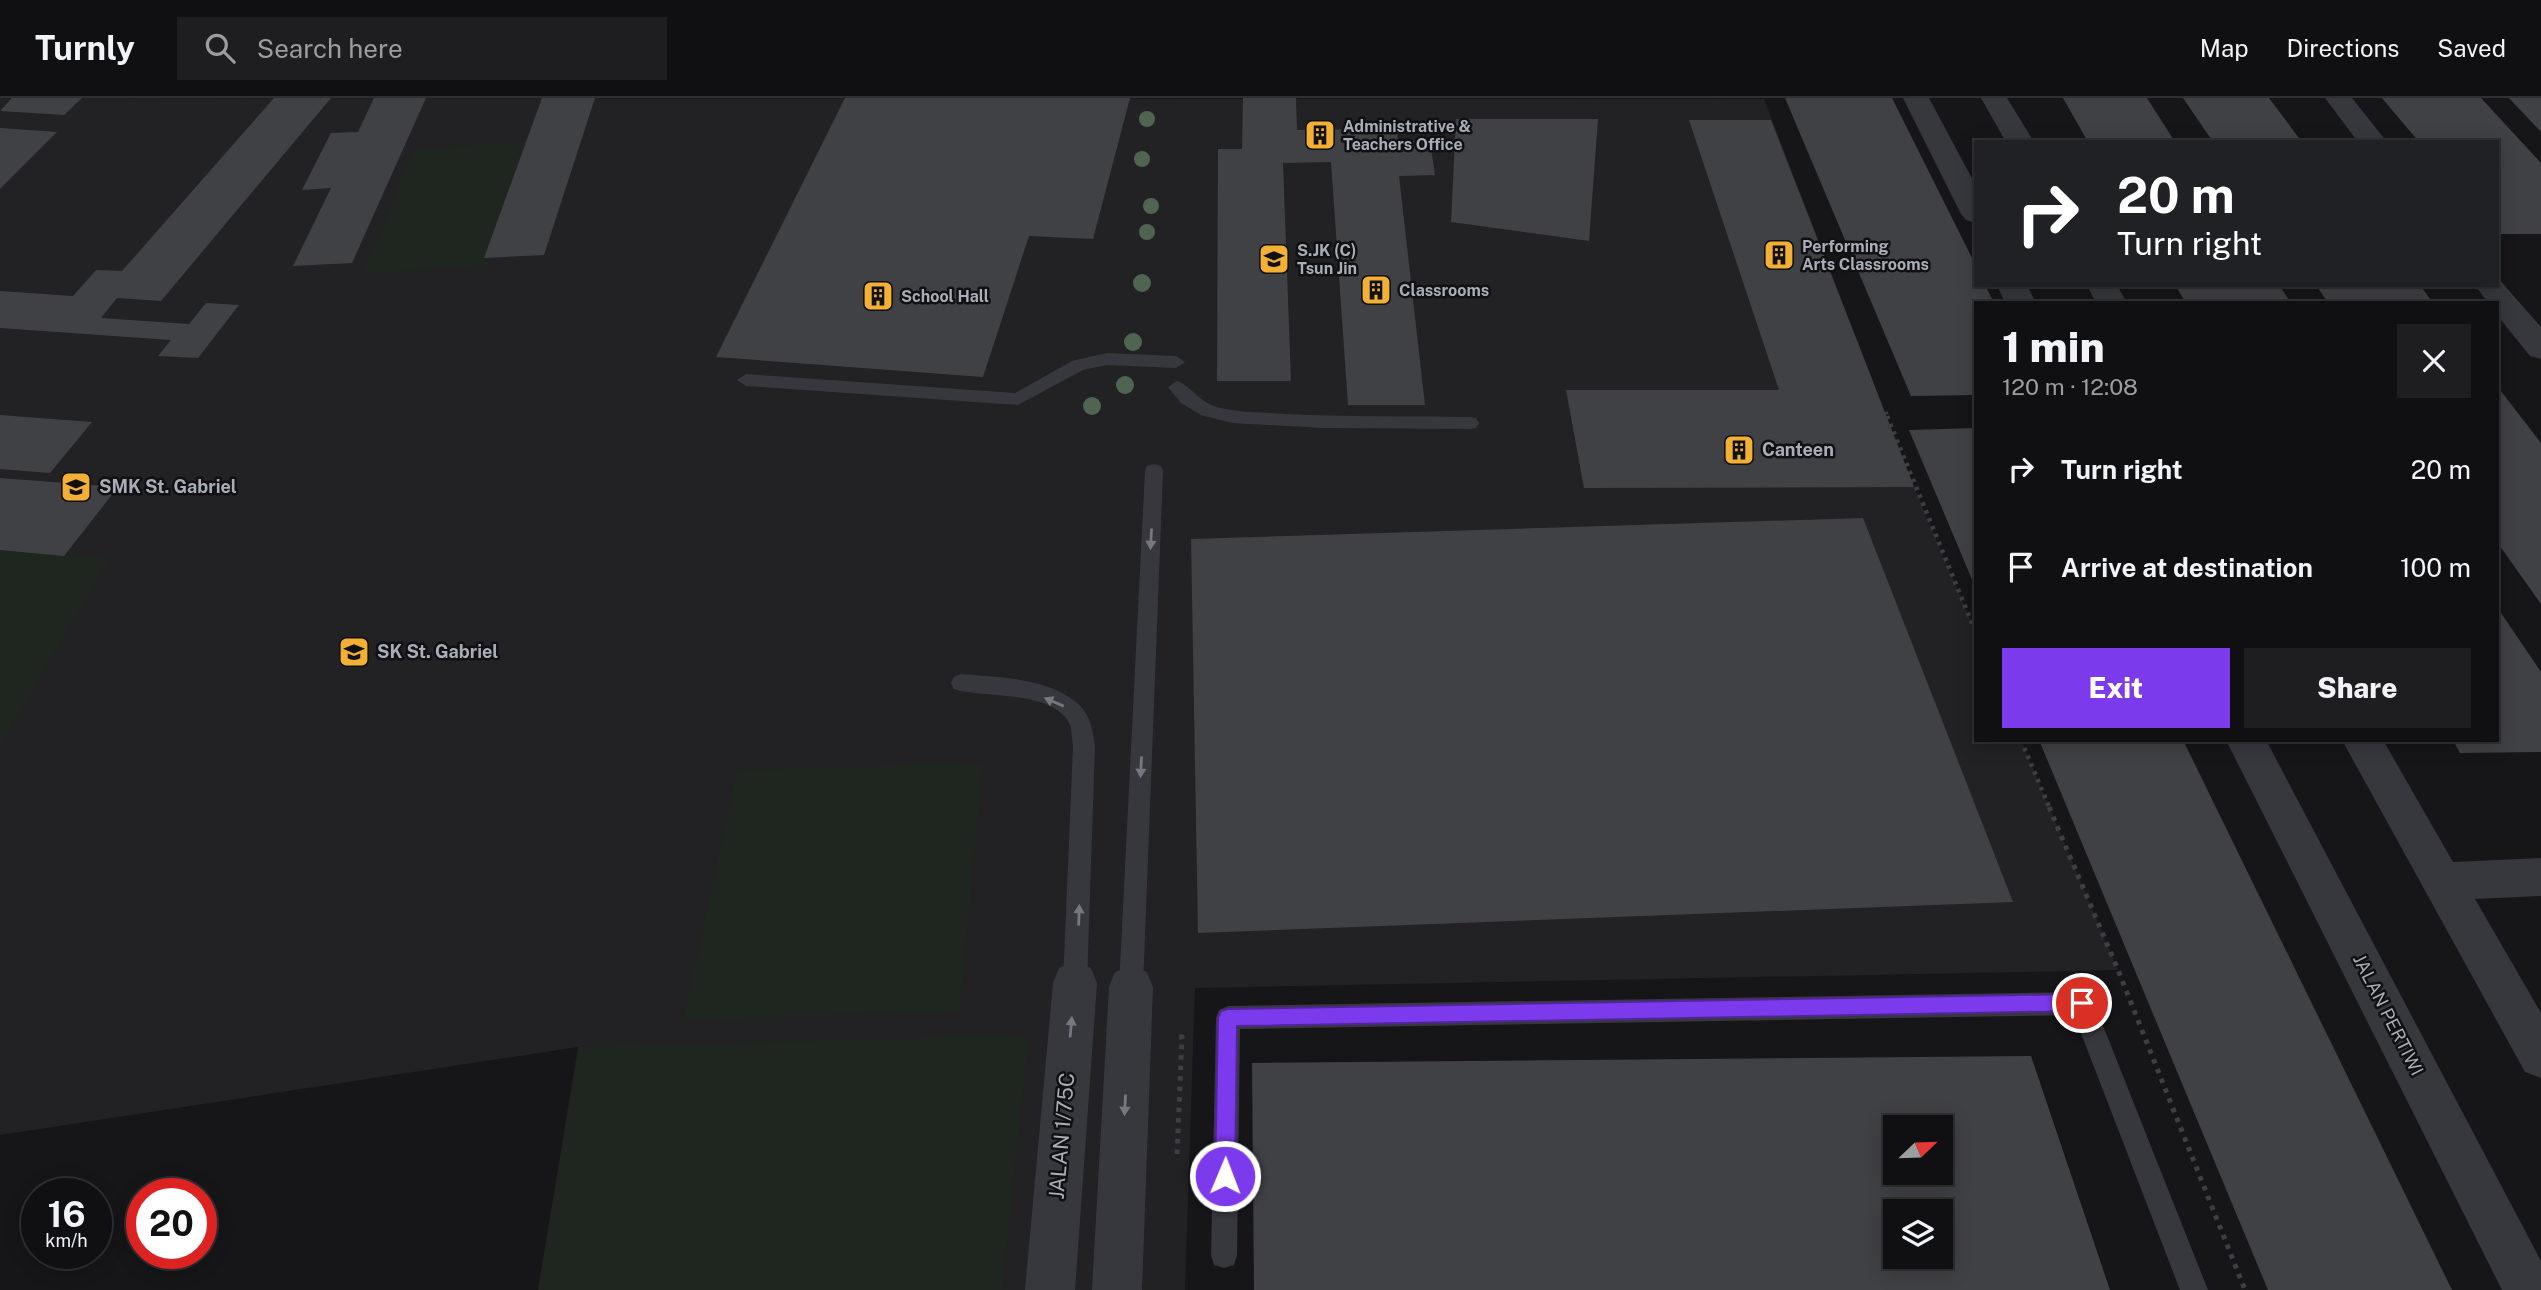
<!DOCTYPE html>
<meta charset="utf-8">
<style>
body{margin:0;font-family:"Public Sans",sans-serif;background:#1e1e20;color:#f1f3f6;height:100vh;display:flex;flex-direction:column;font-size:26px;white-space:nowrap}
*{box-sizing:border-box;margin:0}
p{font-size:23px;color:#9c9d9f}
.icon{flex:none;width:38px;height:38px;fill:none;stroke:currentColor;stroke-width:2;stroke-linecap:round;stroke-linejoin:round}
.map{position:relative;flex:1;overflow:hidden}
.details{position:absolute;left:1974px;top:203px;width:525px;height:441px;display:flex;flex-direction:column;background:#101012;border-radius:0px;box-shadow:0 4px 18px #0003,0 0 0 2px #303032}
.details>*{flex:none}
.top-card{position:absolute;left:1974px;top:42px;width:525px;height:147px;border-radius:0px;box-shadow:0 4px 18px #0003,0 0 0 2px #303032;background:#202124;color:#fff;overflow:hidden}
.needle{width:46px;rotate:67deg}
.fabs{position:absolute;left:1883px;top:1017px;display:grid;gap:14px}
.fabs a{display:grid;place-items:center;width:70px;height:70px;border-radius:0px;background:#101012;box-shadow:0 4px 18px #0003,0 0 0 2px #303032;font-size:35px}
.speed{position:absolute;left:21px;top:1080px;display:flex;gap:14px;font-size:35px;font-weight:700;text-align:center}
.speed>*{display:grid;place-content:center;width:91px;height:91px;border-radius:50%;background:#101012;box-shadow:0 4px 18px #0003,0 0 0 2px #303032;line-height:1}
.speed small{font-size:18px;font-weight:400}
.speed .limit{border:10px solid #d22;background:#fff;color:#111}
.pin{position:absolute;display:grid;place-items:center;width:60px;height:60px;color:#fff;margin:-30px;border:4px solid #fff;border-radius:50%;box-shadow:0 2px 7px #0007}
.me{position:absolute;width:77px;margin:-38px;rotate:1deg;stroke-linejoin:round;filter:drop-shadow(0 0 5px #0008)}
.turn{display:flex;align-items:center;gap:24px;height:147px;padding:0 28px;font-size:32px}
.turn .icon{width:91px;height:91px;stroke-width:2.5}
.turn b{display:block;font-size:49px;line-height:60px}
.round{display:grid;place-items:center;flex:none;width:74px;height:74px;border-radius:0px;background:#1e1e20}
.overview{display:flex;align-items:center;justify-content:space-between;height:119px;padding:0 28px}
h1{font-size:42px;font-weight:800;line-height:52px}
.button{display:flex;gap:14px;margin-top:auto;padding:14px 28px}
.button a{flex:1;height:80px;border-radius:0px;background:#7c3aed;color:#fff;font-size:28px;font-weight:800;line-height:80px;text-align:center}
.button a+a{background:#1e1e20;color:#f1f3f6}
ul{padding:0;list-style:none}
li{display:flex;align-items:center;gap:21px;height:98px;padding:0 28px}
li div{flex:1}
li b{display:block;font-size:26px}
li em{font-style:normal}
header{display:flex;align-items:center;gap:42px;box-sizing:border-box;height:98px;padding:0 35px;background:#101012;border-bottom:2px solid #303032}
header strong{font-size:33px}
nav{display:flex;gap:38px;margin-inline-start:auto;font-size:24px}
.search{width:490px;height:63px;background:#1e1e20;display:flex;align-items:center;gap:18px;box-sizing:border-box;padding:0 24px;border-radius:0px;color:#9c9d9f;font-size:26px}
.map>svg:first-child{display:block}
</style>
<header>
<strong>Turnly</strong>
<div class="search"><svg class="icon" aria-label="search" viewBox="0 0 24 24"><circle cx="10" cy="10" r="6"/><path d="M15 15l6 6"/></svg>Search here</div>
<nav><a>Map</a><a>Directions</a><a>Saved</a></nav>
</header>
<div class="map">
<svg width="2541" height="1192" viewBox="0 0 2541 1192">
<rect width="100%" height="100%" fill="#161618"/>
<path fill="#222225" d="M0,0L1764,1L1914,389L1976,535V642H2021L2118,872L1195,890L1185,1192H538L578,949L0,1037Z"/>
<g fill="#1e261f">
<path d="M528,43L489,167L363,176L413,51Z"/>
<path d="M0,452L110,460L0,649Z"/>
<path d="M983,665L960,913L683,922L737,672Z"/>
<path d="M1029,937L1002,1192H538L579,949Z"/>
</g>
<g fill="#404145" fill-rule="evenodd">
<path d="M12,0H82L64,17L0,13Z"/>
<path d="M274,0H331L161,203L117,200L101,220L189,226L206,205L239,207L198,260L158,258L171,242L0,230V193L73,198L96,172L122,173Z"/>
<path d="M374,0H426L352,165L293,168L331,90L302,92L331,35L358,34Z"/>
<path d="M542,0H595L544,157L484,160Z"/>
<path d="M845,0H1130L1093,141L1029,138L983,279L716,259Z"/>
<path d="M1243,0H1296L1297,32L1397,31L1398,43H1430L1435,77L1399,78L1425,307H1348L1331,64L1283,65L1291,283H1217L1218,51H1242Z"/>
<path d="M1785,0H1892L1976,168V187H1985L1994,205H1976V297L1911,298Z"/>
<path d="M2063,0H2147L2175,44H2088Z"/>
<path d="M2183,0H2269L2302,44H2213Z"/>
<path d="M2382,0H2481L2541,65V136H2497V44H2419Z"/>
<path d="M2509,0H2541V34Z"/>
<path d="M1456,21H1598L1589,143L1451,124Z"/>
<path d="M1689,22H1771L1914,389L1584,390L1566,292H1779Z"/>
<path d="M0,30L57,34L0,91Z"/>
<path d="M2175,187H2279L2291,205H2186Z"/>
<path d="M2316,187H2420L2433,205H2328Z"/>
<path d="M2497,288L2541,345V506L2497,444Z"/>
<path d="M0,317L92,324L50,375L0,371Z"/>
<path d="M1976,330V491L1909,332Z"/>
<path d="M0,380L118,389L64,458L0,452Z"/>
<path d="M1863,420L2013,804L1198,835L1191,441Z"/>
<path d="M2497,509L2541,574V654L2460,655L2453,642H2497Z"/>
<path d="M2039,642H2183L2452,1192H2268Z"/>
<path d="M2031,958L2110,1192H1254L1252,965ZM1895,1029H1941V1074H1895ZM1895,1113H1941V1158H1895Z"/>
</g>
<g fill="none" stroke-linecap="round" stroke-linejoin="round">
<path stroke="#3d3f44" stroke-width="3.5" stroke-dasharray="2.5 4.5" stroke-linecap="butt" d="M1886,314L1888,319"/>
<g stroke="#3d3f44" stroke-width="4.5" stroke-dasharray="3.5 5" stroke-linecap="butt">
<path d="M1887,318L1976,535"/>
<path d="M2021,642L2050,711"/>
</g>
<g stroke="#3d3f44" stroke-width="5" stroke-dasharray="4.5 6" stroke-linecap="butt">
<path d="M2049,709L2118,872L2245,1192"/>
<path d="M1177,1056L1182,939H1178"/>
</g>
<g fill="#37383d" fill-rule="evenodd">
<path d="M1107,255L1176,258L1185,264L1176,270L1107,267L1083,272L1018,307L746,288L737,282L746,276L1015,295L1072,263Z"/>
<path d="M1177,283C1190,287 1199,304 1217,309C1239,315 1263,314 1286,316C1347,319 1409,318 1470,319L1476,320L1479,325L1476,330L1470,331L1324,330L1232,325L1201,317L1181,305L1168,289Z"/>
<path d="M1154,366L1161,368L1163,373L1143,889L1140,897L1131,900L1122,897L1119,889L1145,373L1147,368Z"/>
<path d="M961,576C997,579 1047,580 1076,604C1090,615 1093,632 1095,648L1087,885L1084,893L1075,896L1066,893L1063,885L1073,648C1072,641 1072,633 1070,627C1054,591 984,601 954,591L951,585L954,579Z"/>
<path d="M2082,894L2091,897L2094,905L2208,1192H2180L2074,917L1240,931L1237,1157L1234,1167L1224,1170L1214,1167L1211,1157L1216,920L1219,912L1228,908Z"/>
</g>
<g fill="#37383d" fill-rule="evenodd">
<path d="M1903,0H1929L1976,88V125L1966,122L1961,116Z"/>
<path d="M1981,0H2007L2034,44H2006Z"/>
<path d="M2325,0H2352L2387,44H2358Z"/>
<path d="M2497,179L2541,229V261L2530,258L2497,217V205H2488L2475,187H2497Z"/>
<path d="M1997,187H2027L2036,205H2005Z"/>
<path d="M2087,187H2117L2127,205H2096Z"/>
<path d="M2226,642H2266L2541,1163V1192H2502Z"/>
<path d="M2342,642H2383L2453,764L2541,760V798L2475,801L2541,915V980L2525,974Z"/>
<path d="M1075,864L1091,870L1097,885L1075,1192H1025L1053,885L1059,870Z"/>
<path d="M1131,868L1147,874L1153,889L1142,1192H1092L1109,889L1115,874Z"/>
</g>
</g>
<g fill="#506452">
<circle cx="1147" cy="21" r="8"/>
<circle cx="1142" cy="61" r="8"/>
<circle cx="1151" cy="108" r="8"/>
<circle cx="1147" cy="134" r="8"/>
<circle cx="1142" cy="185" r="9"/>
<circle cx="1133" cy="244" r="9"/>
<circle cx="1125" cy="287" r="9"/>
<circle cx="1092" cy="308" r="9"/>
</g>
<defs><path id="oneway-solid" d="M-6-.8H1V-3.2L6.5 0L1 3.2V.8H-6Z" transform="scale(1.75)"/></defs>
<g fill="#757881">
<use href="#oneway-solid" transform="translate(1151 441) rotate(93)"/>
<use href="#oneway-solid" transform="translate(1054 604) rotate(-157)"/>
<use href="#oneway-solid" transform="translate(1141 669) rotate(93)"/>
<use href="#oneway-solid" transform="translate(1079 817) rotate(-88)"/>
<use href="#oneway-solid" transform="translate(1071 929) rotate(-85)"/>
<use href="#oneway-solid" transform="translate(1125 1007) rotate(93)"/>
</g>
<path fill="#7c3aed" stroke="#51269a" stroke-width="2" d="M2082,896L2089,898L2092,905L2089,911L2082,913L1237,928L1235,1078L1232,1085L1225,1088L1218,1085L1215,1078L1218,920L1221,913L1228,911Z"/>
<defs>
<g id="building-square" transform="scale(1.575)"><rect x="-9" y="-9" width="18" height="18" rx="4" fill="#f2b134" stroke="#111113"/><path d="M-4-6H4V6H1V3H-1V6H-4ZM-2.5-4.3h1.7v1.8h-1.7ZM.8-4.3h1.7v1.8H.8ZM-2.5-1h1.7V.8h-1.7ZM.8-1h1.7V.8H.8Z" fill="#111"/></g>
<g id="school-square" transform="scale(1.575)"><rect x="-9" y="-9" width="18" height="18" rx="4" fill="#f2b134" stroke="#111113"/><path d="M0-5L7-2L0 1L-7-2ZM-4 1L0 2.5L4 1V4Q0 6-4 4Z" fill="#111"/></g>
</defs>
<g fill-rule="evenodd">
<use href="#building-square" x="1320" y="37"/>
<use href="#building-square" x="1779" y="157"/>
<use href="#school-square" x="1274" y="161"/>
<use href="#building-square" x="1376" y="192"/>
<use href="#building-square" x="878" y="198"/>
<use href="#building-square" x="1739" y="352"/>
<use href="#school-square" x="76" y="389"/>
<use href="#school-square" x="354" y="554"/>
</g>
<g text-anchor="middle" stroke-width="5" stroke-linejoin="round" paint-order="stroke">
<g font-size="16" font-weight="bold" fill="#a8adb8" stroke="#111113" text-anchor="start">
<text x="1343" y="34">Administrative &amp;<tspan x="1343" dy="18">Teachers Office</tspan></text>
<text x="1802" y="154">Performing<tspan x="1802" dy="18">Arts Classrooms</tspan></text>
<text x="1297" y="158">S.JK (C)<tspan x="1297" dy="18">Tsun Jin</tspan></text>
<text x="1399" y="198">Classrooms</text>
<text x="901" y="204">School Hall</text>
</g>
<g font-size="18" font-weight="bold" fill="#a8adb8" stroke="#111113" text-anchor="start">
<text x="1762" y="358">Canteen</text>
<text x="99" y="395">SMK St. Gabriel</text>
<text x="377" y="560">SK St. Gabriel</text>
</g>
<g font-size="18" fill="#a8adb8" stroke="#111113">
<text transform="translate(2388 917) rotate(63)" y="6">JALAN PERTIWI</text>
</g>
<g font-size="21" fill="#a8adb8" stroke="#111113">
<text transform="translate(1062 1038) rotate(-85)" y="7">JALAN 1/75C</text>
</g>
</g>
</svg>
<div class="fabs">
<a><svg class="needle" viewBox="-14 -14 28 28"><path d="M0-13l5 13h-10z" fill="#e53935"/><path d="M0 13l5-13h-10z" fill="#9c9d9f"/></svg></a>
<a><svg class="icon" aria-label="layers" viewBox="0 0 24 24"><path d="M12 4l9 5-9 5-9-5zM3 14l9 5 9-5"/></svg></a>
</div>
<div class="speed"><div>16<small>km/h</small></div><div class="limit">20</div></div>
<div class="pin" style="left:2082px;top:905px;background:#d93025"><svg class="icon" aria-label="arrive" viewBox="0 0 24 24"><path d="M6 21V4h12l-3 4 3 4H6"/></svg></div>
<svg class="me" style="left:1225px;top:1078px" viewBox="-20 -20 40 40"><circle r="17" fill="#7c3aed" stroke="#fff" stroke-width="3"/><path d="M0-11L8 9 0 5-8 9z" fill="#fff"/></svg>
<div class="top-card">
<div class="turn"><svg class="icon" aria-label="right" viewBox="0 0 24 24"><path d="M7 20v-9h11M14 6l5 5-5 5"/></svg><div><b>20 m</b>Turn right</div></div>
</div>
<section class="details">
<div class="overview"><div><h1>1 min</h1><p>120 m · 12:08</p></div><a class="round"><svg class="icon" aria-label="close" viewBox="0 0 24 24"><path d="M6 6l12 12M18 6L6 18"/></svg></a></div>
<ul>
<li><svg class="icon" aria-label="right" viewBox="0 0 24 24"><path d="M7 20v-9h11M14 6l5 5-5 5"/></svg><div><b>Turn right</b></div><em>20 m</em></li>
<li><svg class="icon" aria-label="arrive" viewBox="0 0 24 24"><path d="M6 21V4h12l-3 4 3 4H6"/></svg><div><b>Arrive at destination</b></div><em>100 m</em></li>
</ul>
<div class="button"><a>Exit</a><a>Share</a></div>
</section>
</div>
